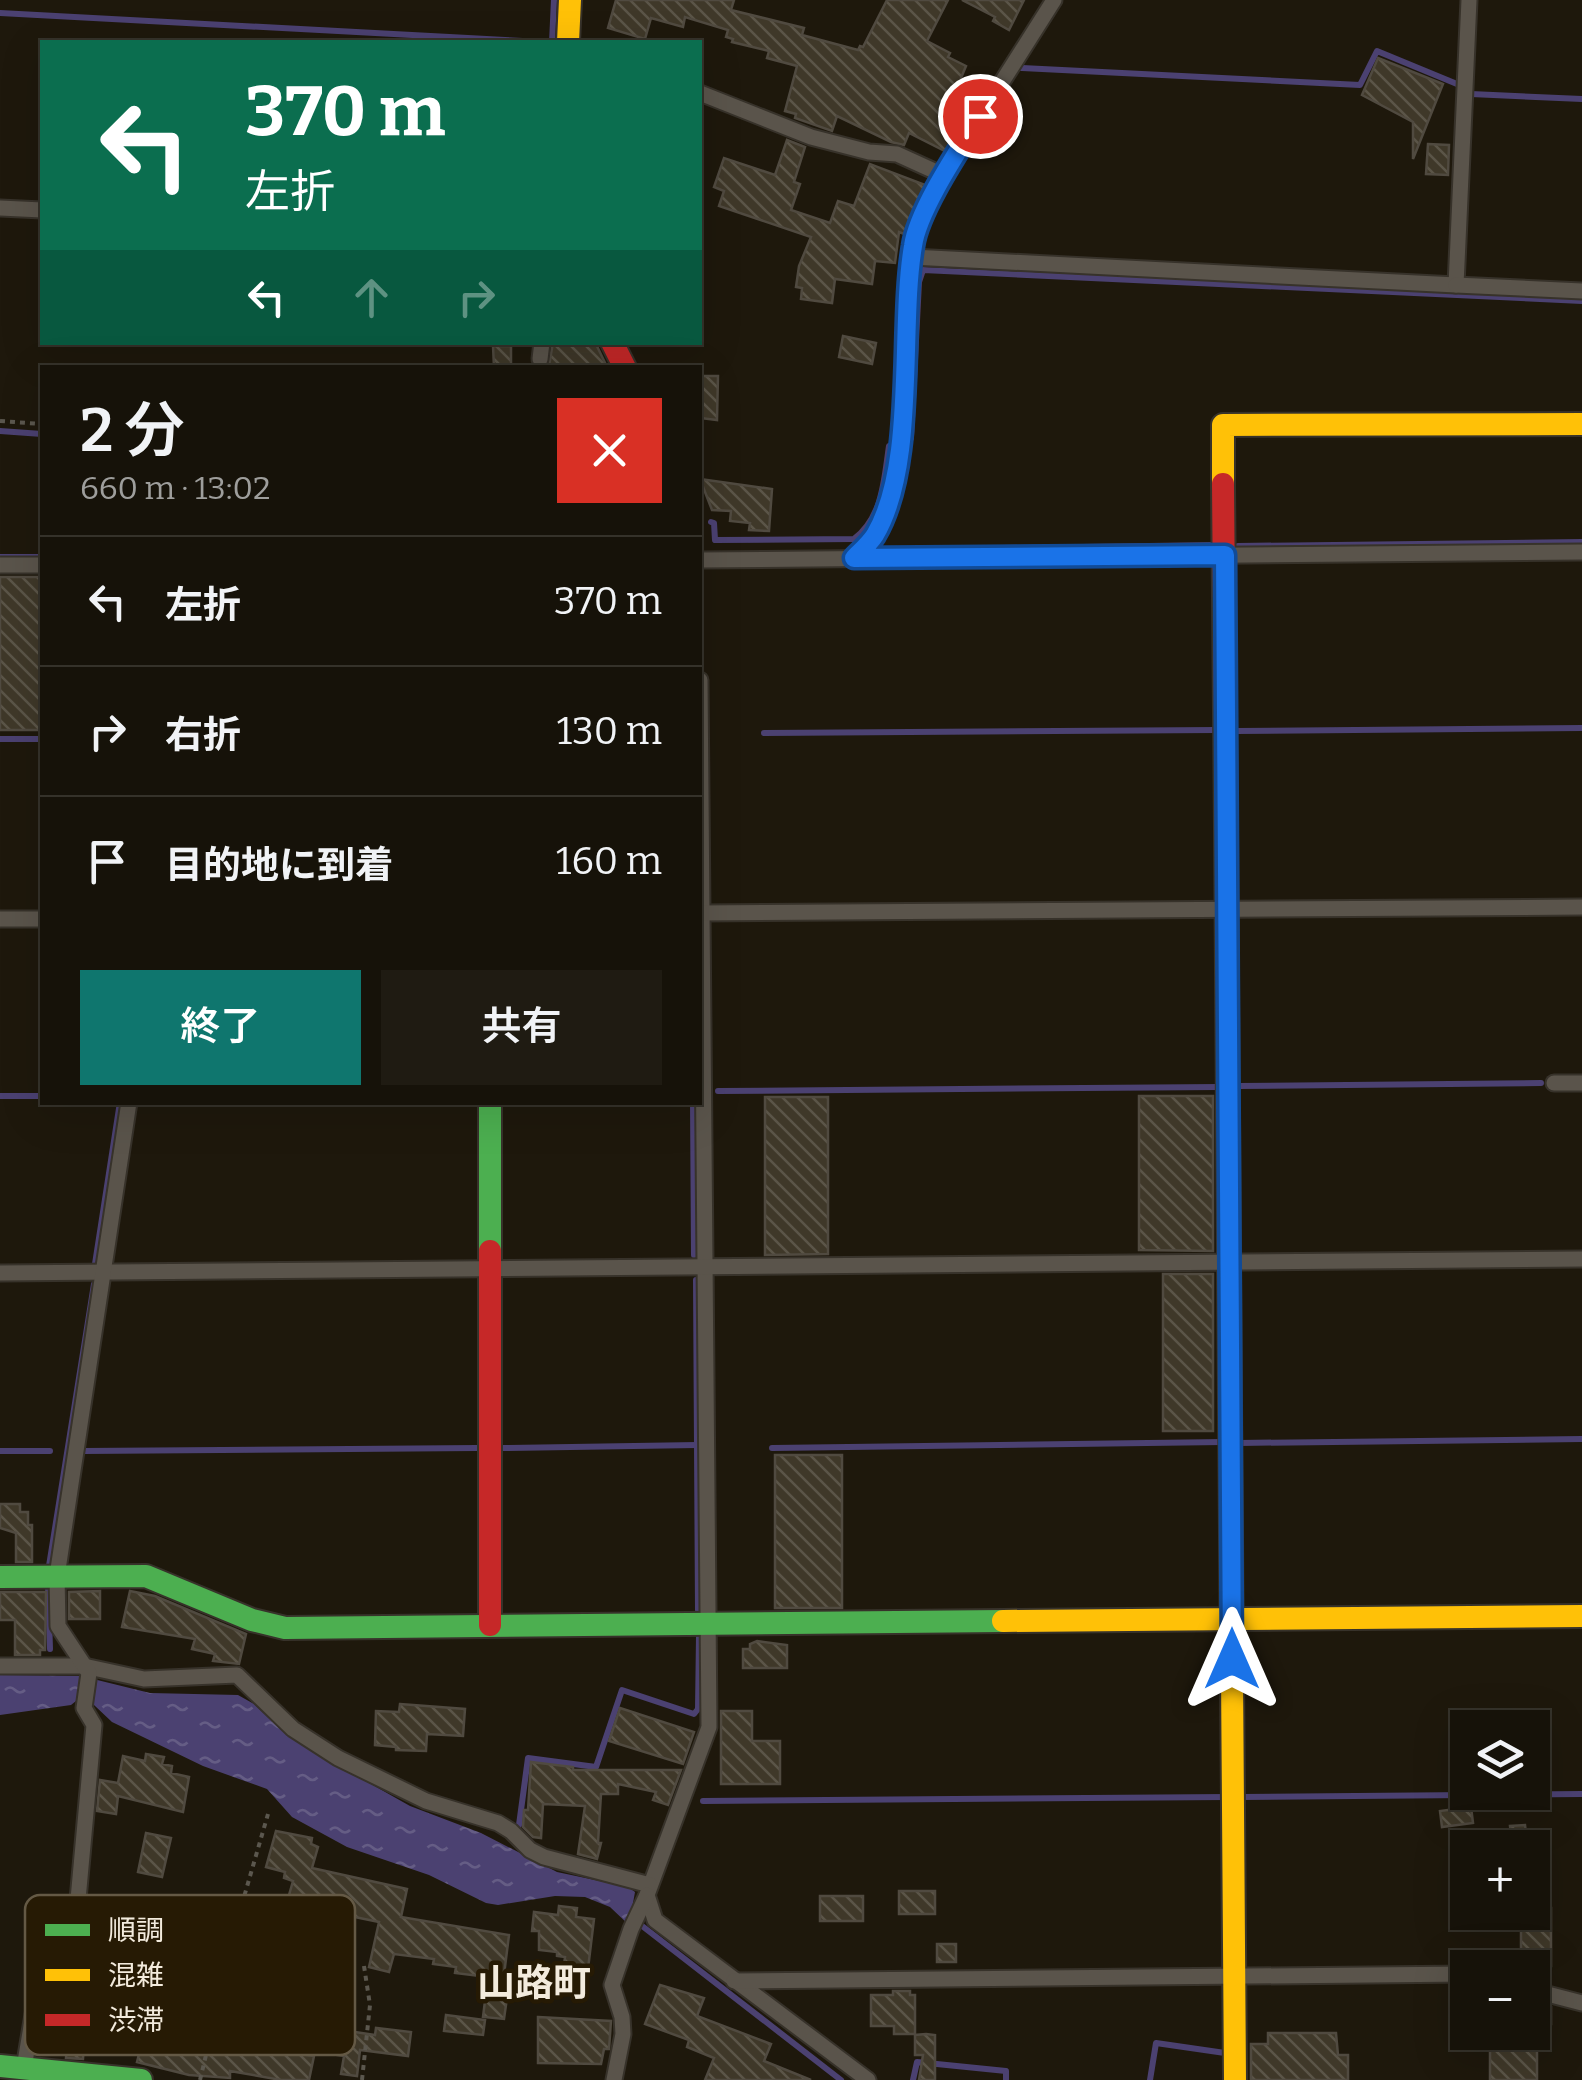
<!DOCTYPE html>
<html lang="ja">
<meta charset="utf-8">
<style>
body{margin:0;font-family:Bitter,"Noto Sans JP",serif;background:#1f1b12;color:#f1f3f6;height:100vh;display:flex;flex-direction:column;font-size:38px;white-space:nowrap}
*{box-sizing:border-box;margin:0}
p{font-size:32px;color:#9e9e9c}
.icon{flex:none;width:55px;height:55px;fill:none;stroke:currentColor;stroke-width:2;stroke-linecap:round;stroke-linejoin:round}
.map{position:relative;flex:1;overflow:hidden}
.side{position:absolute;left:40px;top:365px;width:662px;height:740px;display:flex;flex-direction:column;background:#161209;border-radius:0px;box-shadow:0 10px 40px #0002,0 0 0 2px #35322a}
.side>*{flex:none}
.banner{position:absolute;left:40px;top:40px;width:662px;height:305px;border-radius:0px;box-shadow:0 10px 40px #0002,0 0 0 2px #35322a;background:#0b6e4f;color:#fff;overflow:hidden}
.buttons{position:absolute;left:1450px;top:1710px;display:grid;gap:20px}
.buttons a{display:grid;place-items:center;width:100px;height:100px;border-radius:0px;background:#161209;box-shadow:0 10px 40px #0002,0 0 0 2px #35322a;font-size:50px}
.pin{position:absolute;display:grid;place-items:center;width:85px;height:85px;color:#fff;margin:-42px;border:5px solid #fff;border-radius:50%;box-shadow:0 2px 10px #0007}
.me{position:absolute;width:110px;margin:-55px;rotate:0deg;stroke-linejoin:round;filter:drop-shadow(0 0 8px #0008)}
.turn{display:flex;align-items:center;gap:35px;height:210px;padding:0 40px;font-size:45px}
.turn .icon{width:130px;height:130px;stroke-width:2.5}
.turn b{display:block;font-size:70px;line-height:85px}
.lanes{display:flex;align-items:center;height:95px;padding:0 40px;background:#0003;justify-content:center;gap:50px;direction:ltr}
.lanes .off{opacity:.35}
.round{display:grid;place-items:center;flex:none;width:105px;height:105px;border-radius:0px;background:#1f1b12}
.headline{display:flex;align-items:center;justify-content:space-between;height:170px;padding:0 40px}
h1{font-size:60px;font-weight:600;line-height:75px}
.cta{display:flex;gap:20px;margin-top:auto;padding:20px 40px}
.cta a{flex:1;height:115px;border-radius:0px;background:#0f766e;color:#fff;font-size:40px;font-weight:600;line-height:115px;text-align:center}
.cta a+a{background:#1f1b12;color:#f1f3f6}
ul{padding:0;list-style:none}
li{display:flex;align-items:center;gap:30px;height:130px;padding:0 40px;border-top:2px solid #35322a}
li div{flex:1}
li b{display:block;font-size:38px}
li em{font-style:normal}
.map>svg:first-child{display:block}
</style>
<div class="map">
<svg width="1582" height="2080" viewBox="0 0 1582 2080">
<defs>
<pattern id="water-ripples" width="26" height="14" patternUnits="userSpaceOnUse" patternTransform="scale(2.5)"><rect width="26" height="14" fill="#4b4171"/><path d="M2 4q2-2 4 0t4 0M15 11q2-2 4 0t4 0" fill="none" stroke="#655d85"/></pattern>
<pattern id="building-back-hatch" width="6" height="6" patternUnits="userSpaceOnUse" patternTransform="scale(2.5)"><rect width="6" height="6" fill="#3f3829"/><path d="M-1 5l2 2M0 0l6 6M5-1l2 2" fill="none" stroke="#5b5548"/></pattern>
</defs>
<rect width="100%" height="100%" fill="#1e180c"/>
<path fill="url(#water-ripples)" d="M0,1675L81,1676L150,1693L238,1695L254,1704L279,1728L316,1753L410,1806L481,1833L557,1872L628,1887L635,1892L629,1925L610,1907L585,1897L555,1896L498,1905L486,1903L429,1875L347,1847L292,1817L267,1789L203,1766L112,1722L94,1705L76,1701L71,1705L0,1715Z"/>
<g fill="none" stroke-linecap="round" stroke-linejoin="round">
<g stroke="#4b4171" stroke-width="6">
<path d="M0,13L542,42"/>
<path d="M552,42L554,0"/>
<path d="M1022,68L1360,85L1377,51L1457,84"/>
<path d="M1471,94L1582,99"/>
<path d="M0,431L42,434"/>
<path d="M911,438L919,282L923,270L1582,301"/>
<path d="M711,522L714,523L715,540L854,539C883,517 884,479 889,446"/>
<path d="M1238,546L1582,542"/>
<path d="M871,550L1214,545"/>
<path d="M0,557H42"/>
<path d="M1236,731L1582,728"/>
<path d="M764,733L1217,730"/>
<path d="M0,739H42"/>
<path d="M1238,1086L1541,1083"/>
<path d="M718,1091L1219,1087"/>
<path d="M0,1096H42"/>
<path d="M693,1102L694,1255"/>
<path d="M95,1264L120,1102"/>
<path d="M696,1280L698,1610"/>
<path d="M1239,1443L1582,1439"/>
<path d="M503,1448L697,1445"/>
<path d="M772,1448L1223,1442"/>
<path d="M0,1451H50"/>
<path d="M83,1451L477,1448"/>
<path d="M49,1566L94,1284"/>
<path d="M48,1586L50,1649"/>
<path d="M1242,1794V1797L1582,1794"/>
<path d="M703,1801L1227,1797"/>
<path d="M519,1825L528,1758L596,1767L622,1690L694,1714L698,1709L699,1636"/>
<path d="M637,1922L841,2080"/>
<path d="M913,2080L917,2062L1006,2071V2080"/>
<path d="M1150,2080L1156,2043L1225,2053"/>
</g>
</g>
<g fill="url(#building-back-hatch)" stroke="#504a40" stroke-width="2.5">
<path d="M616,0H734L731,10L804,28L802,35L858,50L860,46L863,47L887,0H948L927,41L950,53L948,57L966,66L961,78L982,90L945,151L909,133L904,145L891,142L837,116L832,131L795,118L796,114L785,111L797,66L767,58L769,51L732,42L733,39L726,37L728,30L685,17L683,27L651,18L645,39L608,28Z"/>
<path d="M962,0H1024L1009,30L993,21L995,17Z"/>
<path d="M1378,58L1443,84L1413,159V122L1362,95Z"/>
<path d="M787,140L805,147L794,182L800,184L791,210L830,223L838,201L854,206L870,164L925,185L904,234L899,232L895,263L875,261L872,284L835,279L832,303L801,299L802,288L796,287L799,266L811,237L719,206L724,191L714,187L724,158L775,175Z"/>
<path d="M1428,144L1449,145L1448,175L1426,174Z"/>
<path d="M843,336L876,343L872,364L839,357Z"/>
<path d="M553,342H595L607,367L549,366Z"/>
<path d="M493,346H511V368H494Z"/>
<path d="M700,376H718L717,420L700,418Z"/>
<path d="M700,479L772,489L769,531L749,530L750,523L730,521L731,511L712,510Z"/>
<rect x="0" y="577" width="42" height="153"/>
<path d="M1139,1096H1213V1251L1139,1250Z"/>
<path d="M765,1097H828V1254L765,1255Z"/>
<rect x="1163" y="1274" width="50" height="157"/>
<rect x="775" y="1455" width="67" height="153"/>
<path d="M0,1504H20V1512H28V1525H32V1562H16V1533L0,1528Z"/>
<path d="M100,1591V1619H69V1592Z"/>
<path d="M130,1591L155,1596L246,1634L239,1664L213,1661L215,1654L192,1649L195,1639L122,1627Z"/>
<path d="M0,1592H46L45,1650H40V1655H15V1620H0Z"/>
<path d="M757,1641L787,1645V1668H743V1649H750V1644Z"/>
<path d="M400,1704L465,1709L463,1736L427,1734L426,1751L396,1750V1747L375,1745L376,1711L399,1712Z"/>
<path d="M620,1708L694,1732L683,1764L609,1741Z"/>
<path d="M721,1711H752V1741H780V1784H721Z"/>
<path d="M146,1754L164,1757L162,1764L172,1766L171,1773L189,1777L183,1812L118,1796L116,1814L97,1811L100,1780L118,1783L123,1756L145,1761Z"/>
<path d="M531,1762L573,1767V1770H681L668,1805L653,1800L656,1792L618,1784V1794H601L598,1843H601L597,1859L578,1854L585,1806L543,1804L541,1838L533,1837L523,1827L524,1810H528Z"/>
<path d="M1471,1807L1473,1823L1442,1827L1440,1811Z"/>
<path d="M1525,1825L1527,1842L1512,1843L1510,1826Z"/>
<path d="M276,1831L312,1838L311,1844L318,1847L312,1868L407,1889L401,1917L509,1935L502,1991H508L504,2019L483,2017L488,1977L455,1973L456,1967L433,1964L434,1959L394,1954L389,1972L369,1967L379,1922L311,1908L296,1957L298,1968L289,2000L281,1998L271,2050L314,2056L309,2080H281L230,2071V2078L189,2075L137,2062L154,1995L168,1999L182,1948L223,1958L210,2008L239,2014L251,1972L233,1967L238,1950L245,1952L255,1916L281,1923L293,1881L284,1878L285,1872L266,1867Z"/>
<path d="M146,1833L171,1838L162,1877L138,1872Z"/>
<rect x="899" y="1891" width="36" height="23"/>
<rect x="820" y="1896" width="43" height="25"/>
<path d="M559,1906L577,1908L576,1917L594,1919L587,1977L563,1974L565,1957L557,1956V1952L539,1950V1931H532L534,1912L558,1915Z"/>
<path d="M1532,1908H1551V1966H1526L1525,1960H1521V1912H1532Z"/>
<rect x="937" y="1944" width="19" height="18"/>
<path d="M82,1971L128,1980L115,2051L84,2045L83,2059L66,2058L68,2034L42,2029L48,1996L77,1999Z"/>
<path d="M660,1985L704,1998L697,2016L771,2044L764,2061L811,2080H705L714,2058L687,2047L689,2040L645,2024Z"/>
<path d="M893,1991H910V1995H915V2034H894V2026H871V1995H893Z"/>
<path d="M1532,2002L1551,2007V2024H1532Z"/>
<path d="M446,2015L485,2020L483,2035L444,2031Z"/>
<path d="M538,2017L611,2021L609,2049H604L601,2064L538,2063Z"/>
<path d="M315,2026L375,2035L376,2028L411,2032L408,2056L360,2050L357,2076L341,2074L344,2056L311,2051Z"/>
<rect x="1490" y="2032" width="47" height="48"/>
<path d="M1268,2033H1336L1338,2055H1348V2080H1251V2044H1268Z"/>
<path d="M926,2034L935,2035V2080H919L923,2055H915V2035Z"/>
</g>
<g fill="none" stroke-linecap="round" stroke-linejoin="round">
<g stroke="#37322a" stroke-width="19">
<g id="street">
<path d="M700,93L811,137L869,152L897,154L943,175"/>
<path d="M0,208L42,210"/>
<path d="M912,257L1456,285L1469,0"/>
<path d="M1456,285L1582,291"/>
<path d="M540,359L542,342"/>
<path d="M854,558L874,536L890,497L899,447L913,242L943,175L1054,0"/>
<path d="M700,560L1582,552"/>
<path d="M0,565H42"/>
<path d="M700,680L709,1727L647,1895L655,1920L868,2080"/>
<path d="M700,913L1582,907"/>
<path d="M0,919H42"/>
<path d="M1554,1083H1582"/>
<path d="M0,1273L1582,1259"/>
<path d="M0,1666H84L144,1679L237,1675L293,1729L338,1758L426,1801L498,1823L511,1831L530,1850L544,1857L650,1885"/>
<path d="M734,1981L1468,1974"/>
<path d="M1532,1990L1582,2003"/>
<path d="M24,2068L38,1985C49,1975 63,1977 72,1965L94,1725L84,1708L89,1673L58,1626L57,1576L129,1102"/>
<path d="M614,2080L623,2034L622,2017L612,1985L631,1929L647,1895"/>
</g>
</g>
<g stroke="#37322a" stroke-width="26">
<g id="fast">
<path d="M1226,830L1230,1401"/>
<path d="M490,1102V1251"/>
<path d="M0,1577L146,1576L252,1620L285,1628L1003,1621"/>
<path d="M0,2066L141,2080"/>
</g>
</g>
<g stroke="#37322a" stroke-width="26">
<g id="slow">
<path d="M568,42L570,0"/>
<path d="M1223,484V425L1582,424"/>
<path d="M1230,1401L1235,2080"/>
<path d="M1003,1621L1582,1616"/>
</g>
</g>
<g stroke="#37322a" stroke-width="26">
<g id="jam">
<path d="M612,342L625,368"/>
<path d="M1223,484L1226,830"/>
<path d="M490,1251V1625"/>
</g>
</g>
<g stroke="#5b574e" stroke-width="4" stroke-dasharray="5 5" stroke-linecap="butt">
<path d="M0,421L42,424"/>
<path d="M200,2080L244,1897L268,1814"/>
<path d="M362,2080L370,2005L364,1966"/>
</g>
<use href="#street" stroke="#5a544b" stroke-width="15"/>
<use href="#fast" stroke="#4caf50" stroke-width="22"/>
<use href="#slow" stroke="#ffc107" stroke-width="22"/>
<use href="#jam" stroke="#c62828" stroke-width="22"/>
</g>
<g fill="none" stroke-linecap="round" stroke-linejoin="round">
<g stroke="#114b97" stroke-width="25">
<path id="route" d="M980,116C960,148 918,210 913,246C899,328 917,464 875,535C870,543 861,551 854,558L1225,555L1232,1659"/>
</g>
<use href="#route" stroke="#1a73e8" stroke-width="18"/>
</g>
<g text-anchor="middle" stroke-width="9" stroke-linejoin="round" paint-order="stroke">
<g font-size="38" font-weight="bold" fill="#f3ebdd" stroke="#261a04">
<text x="534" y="1996">山路町</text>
</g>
</g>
<rect x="25" y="1895" width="330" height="160" rx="15" fill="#261a04" stroke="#645945" stroke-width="2.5"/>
<rect x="45" y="1924" width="45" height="12" fill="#4caf50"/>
<rect x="45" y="1969" width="45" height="12" fill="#ffc107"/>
<rect x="45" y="2014" width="45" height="12" fill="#c62828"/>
<g font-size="28" fill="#f3ebdd">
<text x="108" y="1940">順調</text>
<text x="108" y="1985">混雑</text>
<text x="108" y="2030">渋滞</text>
</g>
</svg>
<div class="buttons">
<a><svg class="icon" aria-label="layers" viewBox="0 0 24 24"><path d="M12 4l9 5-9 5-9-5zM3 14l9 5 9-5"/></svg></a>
<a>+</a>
<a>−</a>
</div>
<div class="pin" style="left:980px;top:116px;background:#d93025"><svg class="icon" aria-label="arrive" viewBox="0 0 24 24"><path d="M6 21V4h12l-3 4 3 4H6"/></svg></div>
<svg class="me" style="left:1232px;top:1659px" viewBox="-20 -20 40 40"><path d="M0-17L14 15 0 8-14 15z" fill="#1a73e8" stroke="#fff" stroke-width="4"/></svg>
<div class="banner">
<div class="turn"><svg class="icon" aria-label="left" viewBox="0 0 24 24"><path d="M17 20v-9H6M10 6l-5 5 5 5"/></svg><div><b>370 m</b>左折</div></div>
<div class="lanes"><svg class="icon" aria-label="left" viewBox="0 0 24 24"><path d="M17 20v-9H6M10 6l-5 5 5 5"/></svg><svg class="icon off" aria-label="ahead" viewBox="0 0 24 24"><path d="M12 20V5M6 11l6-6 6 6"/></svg><svg class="icon off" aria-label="right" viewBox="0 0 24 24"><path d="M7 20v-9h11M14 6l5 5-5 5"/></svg></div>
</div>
<section class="side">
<div class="headline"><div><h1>2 分</h1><p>660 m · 13:02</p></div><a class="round" style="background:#d93025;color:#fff"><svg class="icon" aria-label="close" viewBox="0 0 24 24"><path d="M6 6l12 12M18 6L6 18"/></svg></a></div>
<ul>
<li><svg class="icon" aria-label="left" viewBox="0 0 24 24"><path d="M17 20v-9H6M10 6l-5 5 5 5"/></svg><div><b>左折</b></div><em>370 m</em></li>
<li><svg class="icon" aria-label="right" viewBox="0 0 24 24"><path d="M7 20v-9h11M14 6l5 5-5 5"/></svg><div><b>右折</b></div><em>130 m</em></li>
<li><svg class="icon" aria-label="arrive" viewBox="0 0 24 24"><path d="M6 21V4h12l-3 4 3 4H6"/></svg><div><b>目的地に到着</b></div><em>160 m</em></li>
</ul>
<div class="cta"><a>終了</a><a>共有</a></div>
</section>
</div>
